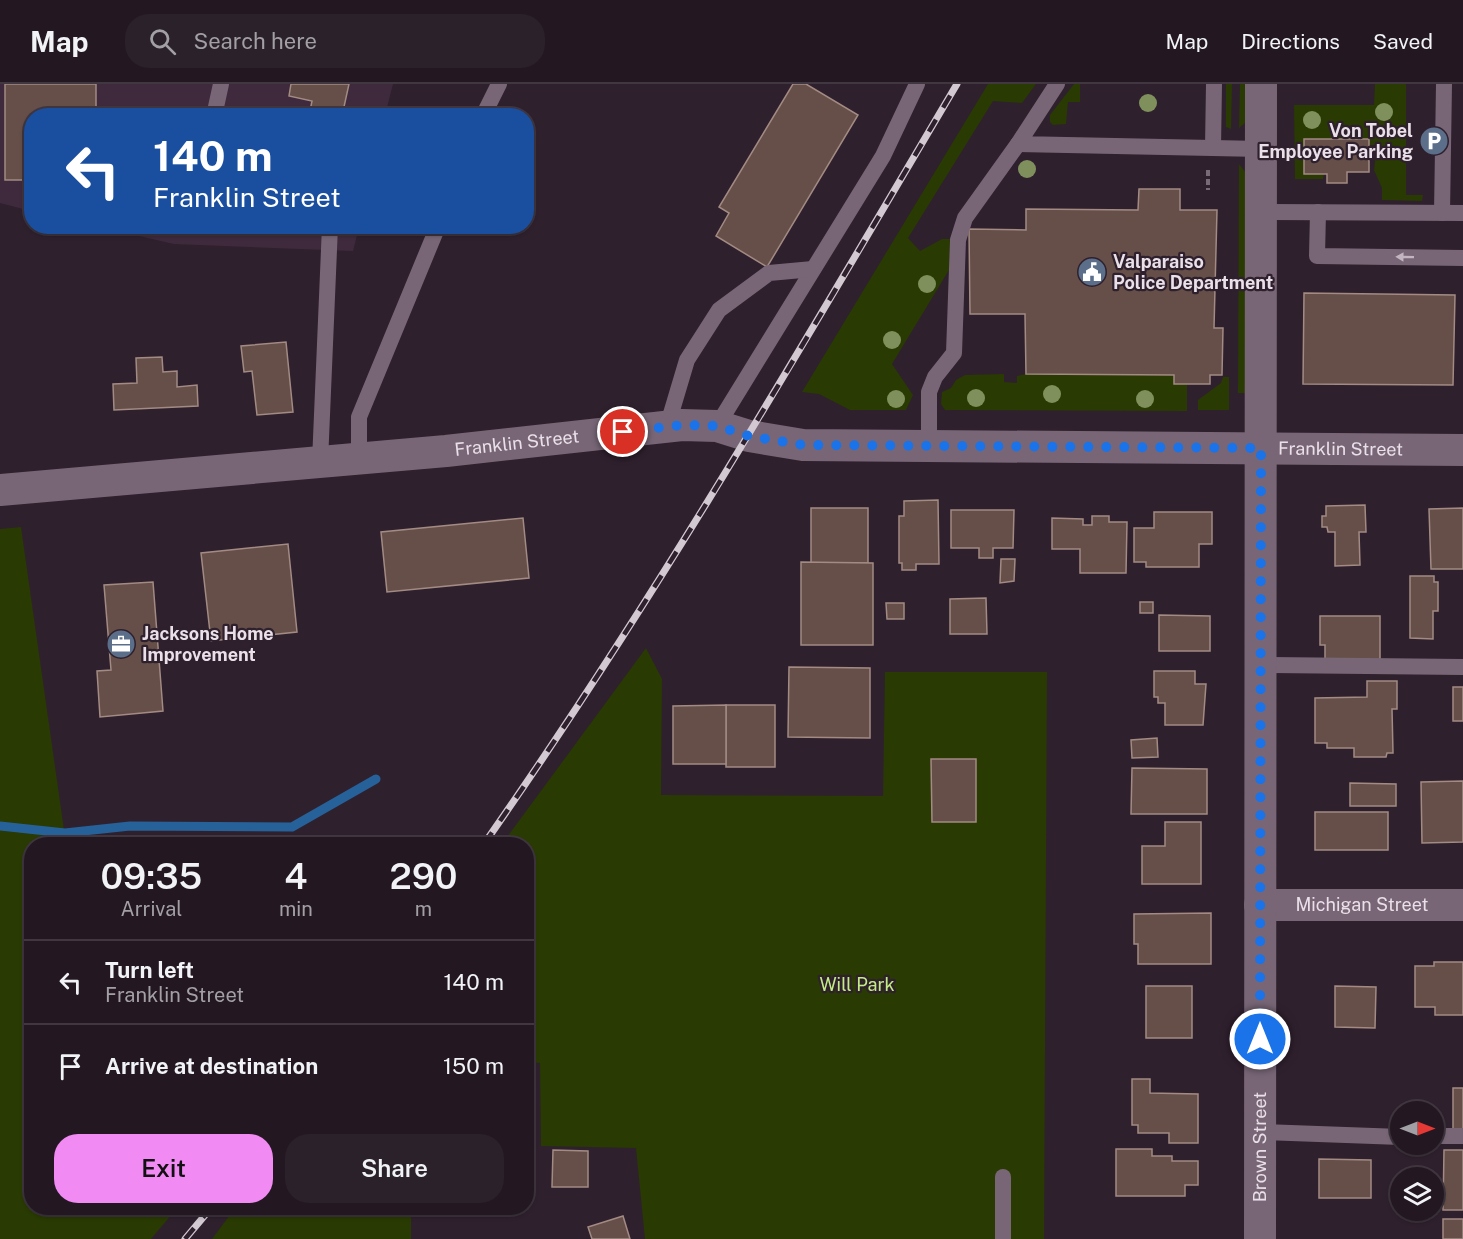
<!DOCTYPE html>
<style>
body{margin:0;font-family:"Public Sans",sans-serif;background:#2b212a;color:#f1f3f6;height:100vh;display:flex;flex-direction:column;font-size:22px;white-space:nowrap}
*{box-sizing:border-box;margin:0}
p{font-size:20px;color:#a3a0a5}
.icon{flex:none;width:33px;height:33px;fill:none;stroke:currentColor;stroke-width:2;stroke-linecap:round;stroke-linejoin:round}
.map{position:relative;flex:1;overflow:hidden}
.drawer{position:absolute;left:24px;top:753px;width:510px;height:378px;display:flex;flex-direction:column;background:#231822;border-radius:24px;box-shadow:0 2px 4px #0004,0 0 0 2px #403740}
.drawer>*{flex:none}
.guide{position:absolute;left:24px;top:24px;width:510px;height:126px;border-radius:24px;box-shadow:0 2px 4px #0004,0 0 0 2px #403740;background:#1a4fa0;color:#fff;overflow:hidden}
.needle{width:39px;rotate:90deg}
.fabs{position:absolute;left:1390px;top:1017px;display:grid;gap:12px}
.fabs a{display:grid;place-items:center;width:54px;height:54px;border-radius:50%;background:#231822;box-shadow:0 2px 4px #0004,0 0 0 2px #403740;font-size:30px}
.pin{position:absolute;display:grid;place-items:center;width:51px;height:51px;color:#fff;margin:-26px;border:3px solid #fff;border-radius:50%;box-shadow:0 2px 6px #0007}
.me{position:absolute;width:66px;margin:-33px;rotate:0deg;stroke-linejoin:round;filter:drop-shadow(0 0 4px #0008)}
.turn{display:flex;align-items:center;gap:21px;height:126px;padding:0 30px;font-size:27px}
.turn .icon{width:78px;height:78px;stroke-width:2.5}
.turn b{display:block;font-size:42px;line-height:51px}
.eta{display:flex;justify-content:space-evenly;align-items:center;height:102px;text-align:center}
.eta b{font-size:36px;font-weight:600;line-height:42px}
.cta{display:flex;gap:12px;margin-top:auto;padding:12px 30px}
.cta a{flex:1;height:69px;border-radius:24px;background:#f28af3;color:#111;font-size:24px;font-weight:600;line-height:69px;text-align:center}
.cta a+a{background:#2b212a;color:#f1f3f6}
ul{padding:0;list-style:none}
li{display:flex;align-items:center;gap:18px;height:84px;padding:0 30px;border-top:2px solid #403740}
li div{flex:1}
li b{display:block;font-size:22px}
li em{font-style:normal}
header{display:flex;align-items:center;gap:36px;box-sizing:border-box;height:84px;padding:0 30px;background:#231822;border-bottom:2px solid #403740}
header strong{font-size:28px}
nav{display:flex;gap:33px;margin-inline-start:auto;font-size:21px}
.search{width:420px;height:54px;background:#2b212a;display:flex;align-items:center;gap:15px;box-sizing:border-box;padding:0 21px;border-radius:24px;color:#a3a0a5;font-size:22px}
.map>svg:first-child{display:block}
</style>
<header>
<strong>Map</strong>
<div class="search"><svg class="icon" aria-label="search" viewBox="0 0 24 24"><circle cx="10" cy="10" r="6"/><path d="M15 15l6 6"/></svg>Search here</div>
<nav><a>Map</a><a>Directions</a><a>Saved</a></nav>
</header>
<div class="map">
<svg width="1463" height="1155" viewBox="0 0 1463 1155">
<rect width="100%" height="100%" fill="#2f202e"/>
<g fill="#3e2a3c">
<path d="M0,0H393L385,31L32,32L31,127L0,119Z"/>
<path d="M100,143H359L353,167L174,160Z"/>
</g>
<g fill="#293a02">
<path d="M988,0H1036L1022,19L993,17L908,154L920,167L942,155H950L949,186L892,280L913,311L906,326H850L819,310L802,308Z"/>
<path d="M1074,0H1080V18H1068L1066,40L1053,41L1050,38V31Z"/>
<path d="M1226,0H1232L1231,45L1226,43Z"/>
<path d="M1240,0H1247L1245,39L1239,44Z"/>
<path d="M1375,0H1406V111H1423L1422,117L1382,116V104L1374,86L1377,61H1369L1304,90H1324L1323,95H1295L1294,21H1374Z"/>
<path d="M1239,80L1246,89L1245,309H1238Z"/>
<path d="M1004,290V298L1017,299V292L1026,290L1174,291L1187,300V327L945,326L941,320L942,308L951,304L956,296L965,291Z"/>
<path d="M1223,293H1229V326H1198V316L1221,299Z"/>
<path d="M21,443L66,760H32V1124H177L151,1155H0V445Z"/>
<path d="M646,564L662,595L661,711L883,712L885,588H1047L1044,1155H645L636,1064L541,1062L540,979L526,978V760H502Z"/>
<path d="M235,1124H411V1155H212Z"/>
</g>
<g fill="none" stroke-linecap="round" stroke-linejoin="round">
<path stroke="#276199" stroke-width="9" d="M0,742L65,749L130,742L292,743L376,695"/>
</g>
<g fill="#654f48" stroke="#a38b84" stroke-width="1.5">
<path d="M5,0H96V32H32V96H5Z"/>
<path d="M291,0H349L342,32H309L312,17L289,12Z"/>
<path d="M793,0H806L858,31L767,183L716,152L729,129L719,123Z"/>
<path d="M1304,55H1369V88H1347V99H1327V90H1304Z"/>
<path d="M1139,105H1180V126H1217L1214,244H1223L1222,291H1210V300H1174V291L1026,290L1025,230H970L969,145L1026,146V125L1138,126Z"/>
<path d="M1304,209L1455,211L1453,301L1303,300Z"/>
<path d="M286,258L293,328L257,331L252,287L244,288L241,262Z"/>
<path d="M162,273L163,288L177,287V303L197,301L198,322L114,326L113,300L137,299L136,274Z"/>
<path d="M938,416L939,480H916V486H902V479H899V432H904V417Z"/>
<path d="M1365,421L1366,448H1359L1360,481L1335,482V448H1328L1327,443H1322V432H1326V422Z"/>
<rect x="811" y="424" width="57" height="55"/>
<path d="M1463,424V485H1431L1429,425Z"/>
<path d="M951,426H1014L1013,464H993V474H979V464H951Z"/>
<path d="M1154,428H1212V460H1199V483H1146V478H1134V444H1154Z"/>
<path d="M1092,432H1109V438H1127L1126,489H1080V465H1052V434L1083,435V441H1092Z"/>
<path d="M523,434L529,494L387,508L381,448Z"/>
<path d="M288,460L297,548L211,557L201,469Z"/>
<path d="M1001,475H1015L1014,497L1000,499Z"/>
<path d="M801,478L873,479V561H801Z"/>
<path d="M1410,492H1434V498H1438V527H1433V555L1410,554Z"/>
<path d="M153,498L163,627L100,633L97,587L111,586L104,501Z"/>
<path d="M986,514L987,550H950V515Z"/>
<rect x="1140" y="518" width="13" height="11"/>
<path d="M886,519H904V535H887Z"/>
<path d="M1159,531L1210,532V567H1159Z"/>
<path d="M1320,532H1380V578H1325V561H1320Z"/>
<path d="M789,583L870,584V654L788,653Z"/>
<path d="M1154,587H1195V600H1206L1203,641H1165V619H1158V613H1154Z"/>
<path d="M1367,597H1397V625H1392L1393,669H1387L1386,673H1354V664H1327V659H1315V614L1367,613Z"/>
<rect x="1453" y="603" width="10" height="34"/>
<rect x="726" y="621" width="49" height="62"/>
<path d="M726,621V680H673V622Z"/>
<path d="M1157,654L1158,673L1132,674L1131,656Z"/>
<path d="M931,675H976V738H932Z"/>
<path d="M1132,684L1207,685V730H1131Z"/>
<path d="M1463,697V758L1422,759L1421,698Z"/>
<path d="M1350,699L1396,700V722H1350Z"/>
<rect x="1315" y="728" width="73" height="38"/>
<path d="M1165,738H1201V800H1142V762H1165Z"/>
<path d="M1211,829V880H1138V860H1134V830Z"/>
<path d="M1434,878H1463V931H1435V923H1415V882H1434Z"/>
<rect x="1146" y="902" width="46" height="52"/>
<path d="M1335,902L1376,903L1375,944L1335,943Z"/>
<path d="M1132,995H1150V1009L1198,1010V1059H1169V1049H1138V1041H1132Z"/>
<rect x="1453" y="1004" width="10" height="42"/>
<path d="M1116,1065H1152V1072H1172V1077H1198V1101H1185V1112H1116Z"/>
<path d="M553,1066L588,1067V1103H552Z"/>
<path d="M1444,1066H1463V1126H1443Z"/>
<path d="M1319,1075L1371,1076V1114H1319Z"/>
<path d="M623,1132L630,1155H592L588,1143Z"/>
<rect x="1443" y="1135" width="20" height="20"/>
</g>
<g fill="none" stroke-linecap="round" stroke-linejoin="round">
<path stroke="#786b77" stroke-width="4" stroke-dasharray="6 3" stroke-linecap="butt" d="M1208,86V106"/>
<g stroke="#786676" stroke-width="16">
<path d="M1057,0L1018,60L1261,65"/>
<path d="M214,32L221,0"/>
<path d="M483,32L499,0"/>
<path d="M1213,64L1214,0"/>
<path d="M1261,128L1463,129"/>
<path d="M1318,128L1317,172L1463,174"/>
<path d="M1442,129L1444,0"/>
<path d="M717,342L883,72L917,0"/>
<path d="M667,343L687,276L719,226L769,189L813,185"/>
<path d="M929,362V308L935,293L954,269L958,156L965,134L1018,60"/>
<path d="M359,374V333L438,142"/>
<path d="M320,378L330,142"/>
<path d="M1260,581L1463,583"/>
<path d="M1260,1048L1401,1053"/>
<path d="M1434,1052H1463"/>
<path d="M1003,1093V1155"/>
</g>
<g stroke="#786676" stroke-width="32">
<path id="s1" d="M0,406L446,367L682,341L717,342L749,352L803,361L1463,366"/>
<path id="s2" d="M1260,821H1463"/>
<path id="s3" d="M1260,1155L1261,0"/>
</g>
<g stroke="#d3c9d2" stroke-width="7">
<g id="rail">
<path d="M484,760C655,516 805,257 957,0"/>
<path d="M185,1155L211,1124"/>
</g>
</g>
<use href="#rail" stroke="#2f202e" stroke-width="4.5" stroke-dasharray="14" stroke-linecap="butt"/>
</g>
<g fill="#80905d">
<circle cx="1148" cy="19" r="9"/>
<circle cx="1384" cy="28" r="9"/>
<circle cx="1312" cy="36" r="9"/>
<circle cx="1027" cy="85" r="9"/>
<circle cx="927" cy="200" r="9"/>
<circle cx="892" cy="256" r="9"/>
<circle cx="1052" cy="310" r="9"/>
<circle cx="976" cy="314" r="9"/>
<circle cx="896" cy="315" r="9"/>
<circle cx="1145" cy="315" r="9"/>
</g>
<defs><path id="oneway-solid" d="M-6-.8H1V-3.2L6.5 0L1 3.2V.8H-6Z" transform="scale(1.5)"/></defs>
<use fill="#c2b5c1" href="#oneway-solid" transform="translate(1405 173) rotate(-179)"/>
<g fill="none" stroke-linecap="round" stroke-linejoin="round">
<path stroke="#1a73e8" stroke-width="10" stroke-dasharray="0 18" d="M623,348L682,341L717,342L749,352L803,361L1261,364L1260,955"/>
</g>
<defs>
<g id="parking-disc" transform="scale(1.5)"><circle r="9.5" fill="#5c6f8a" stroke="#2f202e"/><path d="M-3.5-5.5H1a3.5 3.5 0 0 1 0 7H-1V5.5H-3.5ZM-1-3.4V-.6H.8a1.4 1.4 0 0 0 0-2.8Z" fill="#fff"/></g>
<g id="civic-disc" transform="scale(1.5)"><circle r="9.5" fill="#5c6f8a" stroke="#2f202e"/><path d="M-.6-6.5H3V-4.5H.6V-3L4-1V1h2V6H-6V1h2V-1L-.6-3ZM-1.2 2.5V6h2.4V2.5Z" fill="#fff"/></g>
<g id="office-disc" transform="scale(1.5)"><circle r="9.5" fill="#5c6f8a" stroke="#2f202e"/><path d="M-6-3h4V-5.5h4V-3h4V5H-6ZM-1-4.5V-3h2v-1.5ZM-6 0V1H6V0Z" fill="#fff"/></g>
</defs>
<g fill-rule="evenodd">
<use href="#parking-disc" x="1434" y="57"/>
<use href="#civic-disc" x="1092" y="188"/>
<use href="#office-disc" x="121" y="560"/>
</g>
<g text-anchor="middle" stroke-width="4.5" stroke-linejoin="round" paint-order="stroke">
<g font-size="18" font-weight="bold" fill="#eae0e9" stroke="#2f202e" text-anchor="start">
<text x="1413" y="53" text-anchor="end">Von Tobel<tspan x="1413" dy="21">Employee Parking</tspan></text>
<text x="1113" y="184">Valparaiso<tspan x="1113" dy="21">Police Department</tspan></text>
<text x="142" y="556">Jacksons Home<tspan x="142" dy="21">Improvement</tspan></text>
</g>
<g font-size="18" fill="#eae0e9" stroke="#2f202e">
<text dy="6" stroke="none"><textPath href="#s1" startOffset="519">Franklin Street</textPath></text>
<text dy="6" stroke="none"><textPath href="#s1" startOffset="1346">Franklin Street</textPath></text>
<text dy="6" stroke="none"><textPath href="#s2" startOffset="102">Michigan Street</textPath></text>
<text dy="6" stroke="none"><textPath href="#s3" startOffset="92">Brown Street</textPath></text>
</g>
<g font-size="18" fill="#c3ec84" stroke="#2f202e">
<text x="857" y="907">Will Park</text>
</g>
</g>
</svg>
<div class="fabs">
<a><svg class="needle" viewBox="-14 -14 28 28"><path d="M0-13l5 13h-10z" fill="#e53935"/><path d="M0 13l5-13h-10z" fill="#a3a0a5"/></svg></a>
<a><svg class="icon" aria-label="layers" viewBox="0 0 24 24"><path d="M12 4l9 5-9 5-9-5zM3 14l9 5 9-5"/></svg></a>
</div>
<div class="pin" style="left:623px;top:348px;background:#d93025"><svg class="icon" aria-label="arrive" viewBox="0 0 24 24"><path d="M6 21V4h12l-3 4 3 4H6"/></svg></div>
<svg class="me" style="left:1260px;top:955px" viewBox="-20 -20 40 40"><circle r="17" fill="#1a73e8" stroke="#fff" stroke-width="3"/><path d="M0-11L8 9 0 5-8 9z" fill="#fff"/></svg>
<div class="guide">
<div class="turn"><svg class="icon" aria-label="left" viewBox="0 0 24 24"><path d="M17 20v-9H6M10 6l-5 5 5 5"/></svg><div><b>140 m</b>Franklin Street</div></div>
</div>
<section class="drawer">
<div class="eta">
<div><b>09:35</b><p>Arrival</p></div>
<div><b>4</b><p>min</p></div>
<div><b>290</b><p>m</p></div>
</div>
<ul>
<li><svg class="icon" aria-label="left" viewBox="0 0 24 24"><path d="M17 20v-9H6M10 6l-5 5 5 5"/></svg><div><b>Turn left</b><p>Franklin Street</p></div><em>140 m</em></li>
<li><svg class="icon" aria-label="arrive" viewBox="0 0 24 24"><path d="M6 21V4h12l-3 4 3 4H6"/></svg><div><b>Arrive at destination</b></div><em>150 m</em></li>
</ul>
<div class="cta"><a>Exit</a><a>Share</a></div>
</section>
</div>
